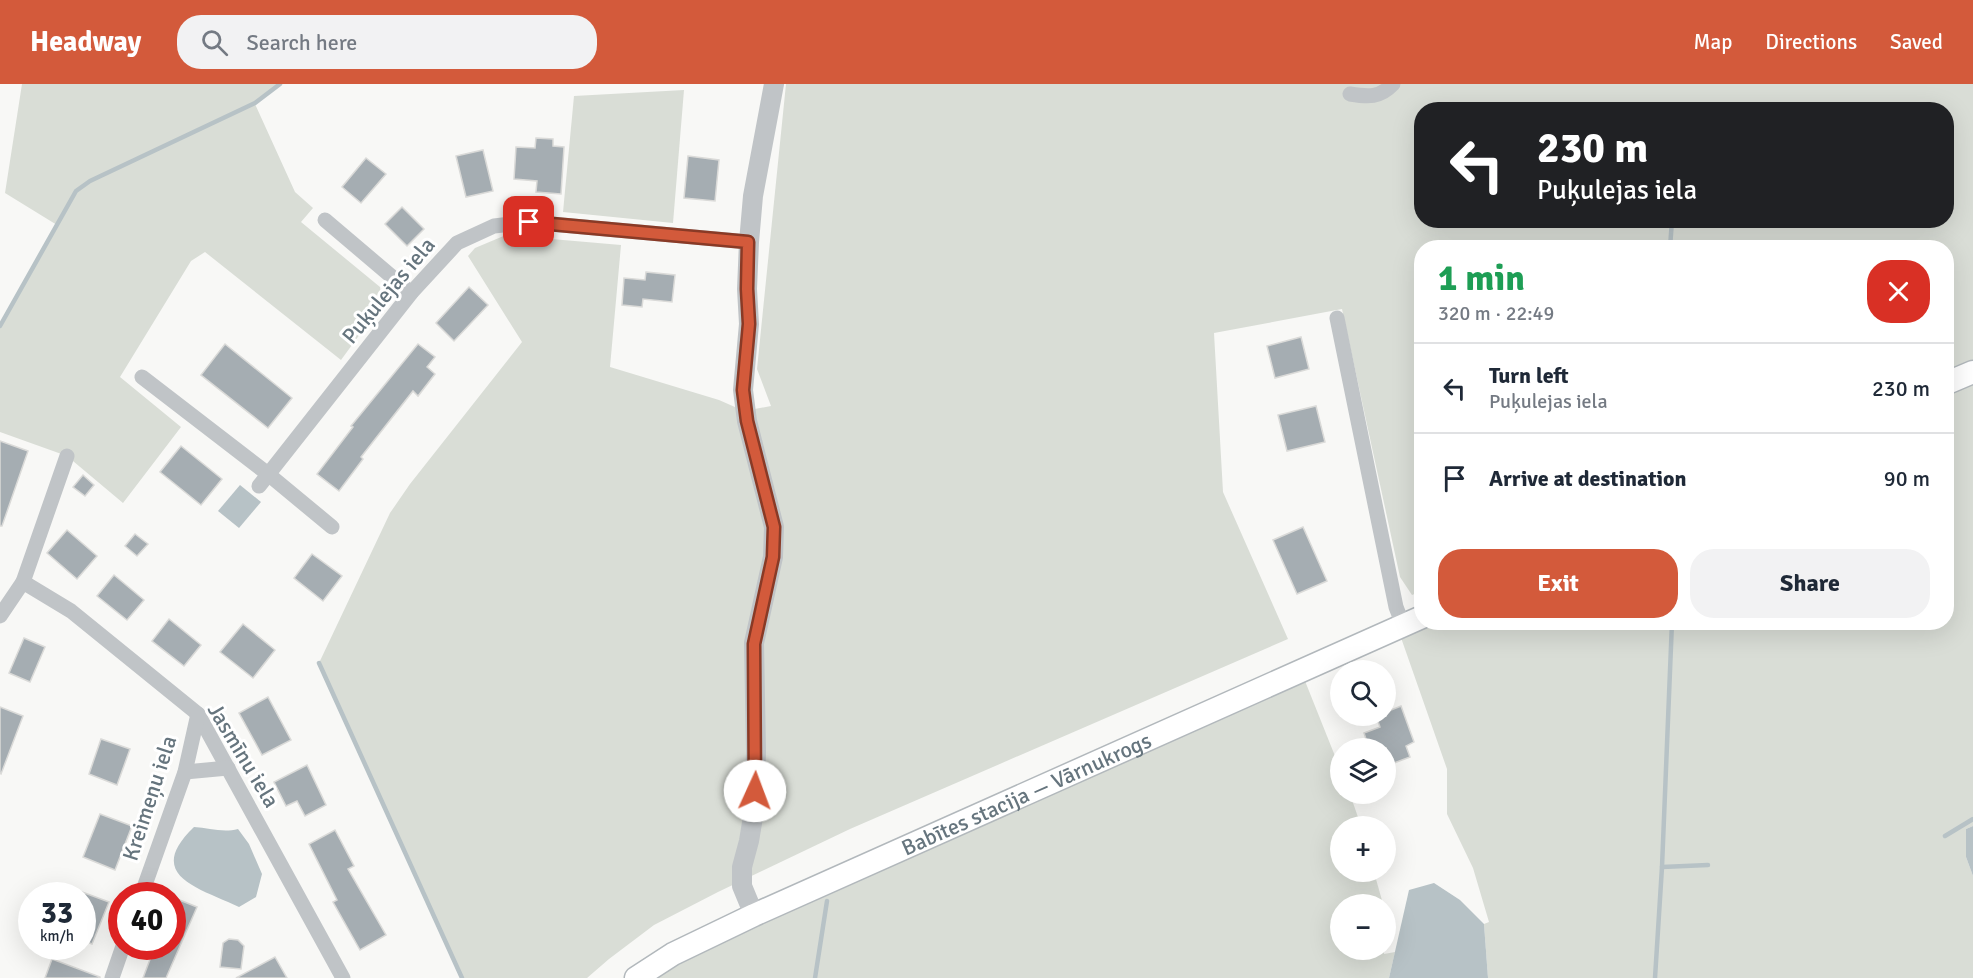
<!DOCTYPE html>
<meta charset="utf-8">
<style>
body{margin:0;font-family:Signika,sans-serif;background:#f2f2f3;color:#1f2937;height:100vh;display:flex;flex-direction:column;font-size:22px;white-space:nowrap}
*{box-sizing:border-box;margin:0}
p{font-size:20px;color:#747a83}
.icon{flex:none;width:33px;height:33px;fill:none;stroke:currentColor;stroke-width:2;stroke-linecap:round;stroke-linejoin:round}
.map{position:relative;flex:1;overflow:hidden}
.panel{position:absolute;left:1414px;top:156px;width:540px;height:390px;display:flex;flex-direction:column;background:#fff;border-radius:24px;box-shadow:0 6px 24px #0002}
.panel>*{flex:none}
.guide{position:absolute;left:1414px;top:18px;width:540px;height:126px;border-radius:24px;box-shadow:0 6px 24px #0002;background:#202124;color:#fff;overflow:hidden}
.tools{position:absolute;left:1330px;top:576px;display:grid;gap:12px}
.tools a{display:grid;place-items:center;width:66px;height:66px;border-radius:50%;background:#fff;box-shadow:0 6px 24px #0002;font-size:30px}
.speed{position:absolute;left:18px;top:798px;display:flex;gap:12px;font-size:30px;font-weight:700;text-align:center}
.speed>*{display:grid;place-content:center;width:78px;height:78px;border-radius:50%;background:#fff;box-shadow:0 6px 24px #0002;line-height:1}
.speed small{font-size:15px;font-weight:400}
.speed .limit{border:9px solid #d22;background:#fff;color:#111}
.pin{position:absolute;display:grid;place-items:center;width:51px;height:51px;color:#fff;margin:-26px;border-radius:12px;box-shadow:0 3px 9px #0006}
.me{position:absolute;width:66px;margin:-33px;rotate:2deg;stroke-linejoin:round;filter:drop-shadow(0 0 4px #0008)}
.turn{display:flex;align-items:center;gap:21px;height:126px;padding:0 24px;font-size:27px}
.turn .icon{width:78px;height:78px;stroke-width:2.5}
.turn b{display:block;font-size:42px;line-height:51px}
.round{display:grid;place-items:center;flex:none;width:63px;height:63px;border-radius:24px;background:#f2f2f3}
.headline{display:flex;align-items:center;justify-content:space-between;height:102px;padding:0 24px}
h1{font-size:36px;font-weight:700;line-height:45px;color:#1e9e55}
.action{display:flex;gap:12px;margin-top:auto;padding:12px 24px}
.action a{flex:1;height:69px;border-radius:24px;background:#d35a3b;color:#fff;font-size:24px;font-weight:700;line-height:69px;text-align:center}
.action a+a{background:#f2f2f3;color:#1f2937}
ul{padding:0;list-style:none}
li{display:flex;align-items:center;gap:18px;height:90px;padding:0 24px;border-top:2px solid #e0e1e3}
li div{flex:1}
li b{display:block;font-size:22px}
li em{font-style:normal}
header{display:flex;align-items:center;gap:36px;box-sizing:border-box;height:84px;padding:0 30px;background:#d35a3b;color:#fff}
header strong{font-size:28px}
nav{display:flex;gap:33px;margin-inline-start:auto;font-size:21px}
.search{width:420px;height:54px;background:#f2f2f3;display:flex;align-items:center;gap:15px;box-sizing:border-box;padding:0 21px;border-radius:24px;color:#747a83;font-size:22px}
.map>svg:first-child{display:block}
</style>
<header>
<strong>Headway</strong>
<div class="search"><svg class="icon" aria-label="search" viewBox="0 0 24 24"><circle cx="10" cy="10" r="6"/><path d="M15 15l6 6"/></svg>Search here</div>
<nav><a>Map</a><a>Directions</a><a>Saved</a></nav>
</header>
<div class="map">
<svg width="1973" height="894" viewBox="0 0 1973 894">
<rect width="100%" height="100%" fill="#f8f8f6"/>
<g fill="#d9ddd6" fill-rule="evenodd">
<path d="M22,0H280L255,20L295,108L313,124L301,138L380,203L382,220L341,276L205,168L191,177L120,293L181,343L123,419L67,372L0,348V243L57,141L5,109Z"/>
<path d="M786,0H1973V277L1947,288V164H1422V507L1412,511L1400,493L1342,225L1214,249L1223,408L1288,555L850,745L718,808L654,841L609,875L587,894H461L319,579L390,429L410,400L522,258L468,172L475,164L506,151L621,161L610,283L719,316L744,327L771,322L757,285ZM1422,26H1947V136H1422Z"/>
<path d="M684,6L673,139L563,128L574,12Z"/>
<path d="M1973,299V742L1966,745V773L1973,792V894H1488L1484,840L1489,838L1473,784L1447,730V685L1399,548L1422,538H1947V311Z"/>
<path d="M1305,597L1341,687V710H1350L1361,742H1341V788H1374L1383,820H1341V866H1384V870L1395,868L1389,894H657L678,878L737,848Z"/>
</g>
<g fill="#b7c2c6">
<path d="M240,401L261,418L239,444L218,427Z"/>
<path d="M1973,742V792L1966,773V745Z"/>
<path d="M194,743C209,744 223,749 238,745L249,760L262,790L256,813L239,823C200,804 143,792 194,743Z"/>
<path d="M1434,799L1460,816L1484,840L1488,894H1389L1409,806Z"/>
</g>
<g fill="none" stroke-linecap="round" stroke-linejoin="round">
<g stroke="#b7c2c6" stroke-width="4.5">
<path d="M1670,164L1672,136"/>
<path d="M0,242L76,107L90,97L255,19L280,0"/>
<path d="M319,579L462,894"/>
<path d="M1945,752L1973,735"/>
<path d="M1662,783L1708,781"/>
<path d="M815,894L827,817"/>
<path d="M1655,894L1662,783L1672,538"/>
</g>
</g>
<g fill="#a5adb2" stroke="#dadad8" stroke-width="1.5">
<path d="M536,54L553,55V62L564,63L561,110L536,108L537,97L514,95L516,63L535,64Z"/>
<path d="M483,66L493,107L466,113L456,72Z"/>
<path d="M688,72L719,76L715,117L684,114Z"/>
<path d="M366,74L386,90L361,119L342,103Z"/>
<path d="M402,123L424,145L407,162L385,140Z"/>
<path d="M646,188L675,191L672,218L643,215L642,223L622,221L624,194L645,196Z"/>
<path d="M469,203L488,221L454,257L436,239Z"/>
<path d="M1301,253L1309,285L1275,294L1267,262Z"/>
<path d="M225,260L292,314L268,344L201,291Z"/>
<path d="M418,260L435,273L427,283L435,290L418,312L413,307L361,373L363,375L339,407L317,390L353,343L351,342Z"/>
<path d="M1316,322L1325,358L1287,367L1278,331Z"/>
<path d="M0,357L28,367L2,442H0Z"/>
<path d="M181,362L222,395L201,421L160,388Z"/>
<path d="M83,391L94,401L85,412L73,403Z"/>
<path d="M1303,443L1327,497L1297,510L1273,456Z"/>
<path d="M67,446L97,472L77,495L47,469Z"/>
<path d="M135,450L148,460L137,472L125,462Z"/>
<path d="M312,470L342,492L323,517L294,494Z"/>
<path d="M114,491L144,516L127,536L97,512Z"/>
<path d="M169,535L201,561L184,582L152,557Z"/>
<path d="M243,540L275,566L253,594L220,568Z"/>
<path d="M24,554L45,563L30,598L9,589Z"/>
<path d="M268,613L291,656L262,671L239,629Z"/>
<path d="M1401,622L1414,658L1406,662L1410,673L1386,682V664H1369L1364,649L1380,643L1376,632H1386V628Z"/>
<path d="M0,623L23,632L1,690L0,689Z"/>
<path d="M101,655L130,665L117,701L89,690Z"/>
<path d="M307,681L326,721L305,732L297,717L286,722L274,698Z"/>
<path d="M100,730L132,742L115,786L83,773Z"/>
<path d="M335,746L354,782L348,785L386,851L360,866L333,818L337,816L309,760Z"/>
<path d="M82,808L109,818L92,860L82,856Z"/>
<path d="M172,813L197,823L166,894H143L155,862H172Z"/>
<path d="M229,855L238,856L244,862L241,885L220,883L223,859Z"/>
<path d="M275,873L287,894H236Z"/>
<path d="M52,875L100,893V894H45Z"/>
</g>
<g fill="none" stroke-linecap="round" stroke-linejoin="round">
<g stroke="#b2b8bc" stroke-width="25">
<g id="secondary">
<path d="M1947,299L1973,288"/>
<path id="s1" d="M636,894L673,870L754,831L1422,533"/>
</g>
</g>
<g stroke="#c0c4c7" stroke-width="15">
<path d="M1350,10C1368,13 1380,14 1393,0"/>
<path d="M325,136L411,209"/>
<path d="M1337,234L1396,523L1403,541"/>
<path d="M142,293L268,390L332,443"/>
<path d="M259,402L411,209L457,159L494,142L529,138L749,158"/>
<path d="M23,498L71,527L198,630L343,894"/>
<path d="M0,532L23,498L67,372"/>
<path d="M185,688L228,684"/>
<path d="M141,812L185,688L198,630"/>
<path d="M112,894L123,862"/>
</g>
<path stroke="#c0c4c7" stroke-width="20" d="M754,831L742,802V783L749,757L754,727L756,668L754,559L773,473L774,443L747,337L743,306L749,240L747,205L749,158L753,112L774,0"/>
<use href="#secondary" stroke="#fff" stroke-width="22"/>
</g>
<g fill="none" stroke-linecap="round" stroke-linejoin="round">
<g stroke="#893a26" stroke-width="15">
<path id="route" d="M529,138L748,158L747,205L749,240L743,306L747,337L774,443L773,473L754,560L755,707"/>
</g>
<use href="#route" stroke="#d35a3b" stroke-width="10"/>
</g>
<g text-anchor="middle" stroke-width="6" stroke-linejoin="round" paint-order="stroke">
<g font-size="22" fill="#66757e" stroke="#fff">
<text transform="translate(388 206) rotate(-50)" y="8">Puķulejas iela</text>
<text transform="translate(244 671) rotate(59)" y="8">Jasmīnu iela</text>
<text dy="8" stroke="none"><textPath href="#s1" startOffset="432">Babītes stacija — Vārnukrogs</textPath></text>
<text transform="translate(149 714) rotate(-72)" y="8">Kreimeņu iela</text>
</g>
</g>
</svg>
<div class="tools">
<a><svg class="icon" aria-label="search" viewBox="0 0 24 24"><circle cx="10" cy="10" r="6"/><path d="M15 15l6 6"/></svg></a>
<a><svg class="icon" aria-label="layers" viewBox="0 0 24 24"><path d="M12 4l9 5-9 5-9-5zM3 14l9 5 9-5"/></svg></a>
<a>+</a>
<a>−</a>
</div>
<div class="speed"><div>33<small>km/h</small></div><div class="limit">40</div></div>
<div class="pin" style="left:529px;top:138px;background:#d93025"><svg class="icon" aria-label="arrive" viewBox="0 0 24 24"><path d="M6 21V4h12l-3 4 3 4H6"/></svg></div>
<svg class="me" style="left:755px;top:707px" viewBox="-20 -20 40 40"><circle r="19" fill="#fff"/><path d="M0-13L10 11 0 6-10 11z" fill="#d35a3b"/></svg>
<div class="guide">
<div class="turn"><svg class="icon" aria-label="left" viewBox="0 0 24 24"><path d="M17 20v-9H6M10 6l-5 5 5 5"/></svg><div><b>230 m</b>Puķulejas iela</div></div>
</div>
<section class="panel">
<div class="headline"><div><h1>1 min</h1><p>320 m · 22:49</p></div><a class="round" style="background:#d93025;color:#fff"><svg class="icon" aria-label="close" viewBox="0 0 24 24"><path d="M6 6l12 12M18 6L6 18"/></svg></a></div>
<ul>
<li><svg class="icon" aria-label="left" viewBox="0 0 24 24"><path d="M17 20v-9H6M10 6l-5 5 5 5"/></svg><div><b>Turn left</b><p>Puķulejas iela</p></div><em>230 m</em></li>
<li><svg class="icon" aria-label="arrive" viewBox="0 0 24 24"><path d="M6 21V4h12l-3 4 3 4H6"/></svg><div><b>Arrive at destination</b></div><em>90 m</em></li>
</ul>
<div class="action"><a>Exit</a><a>Share</a></div>
</section>
</div>
